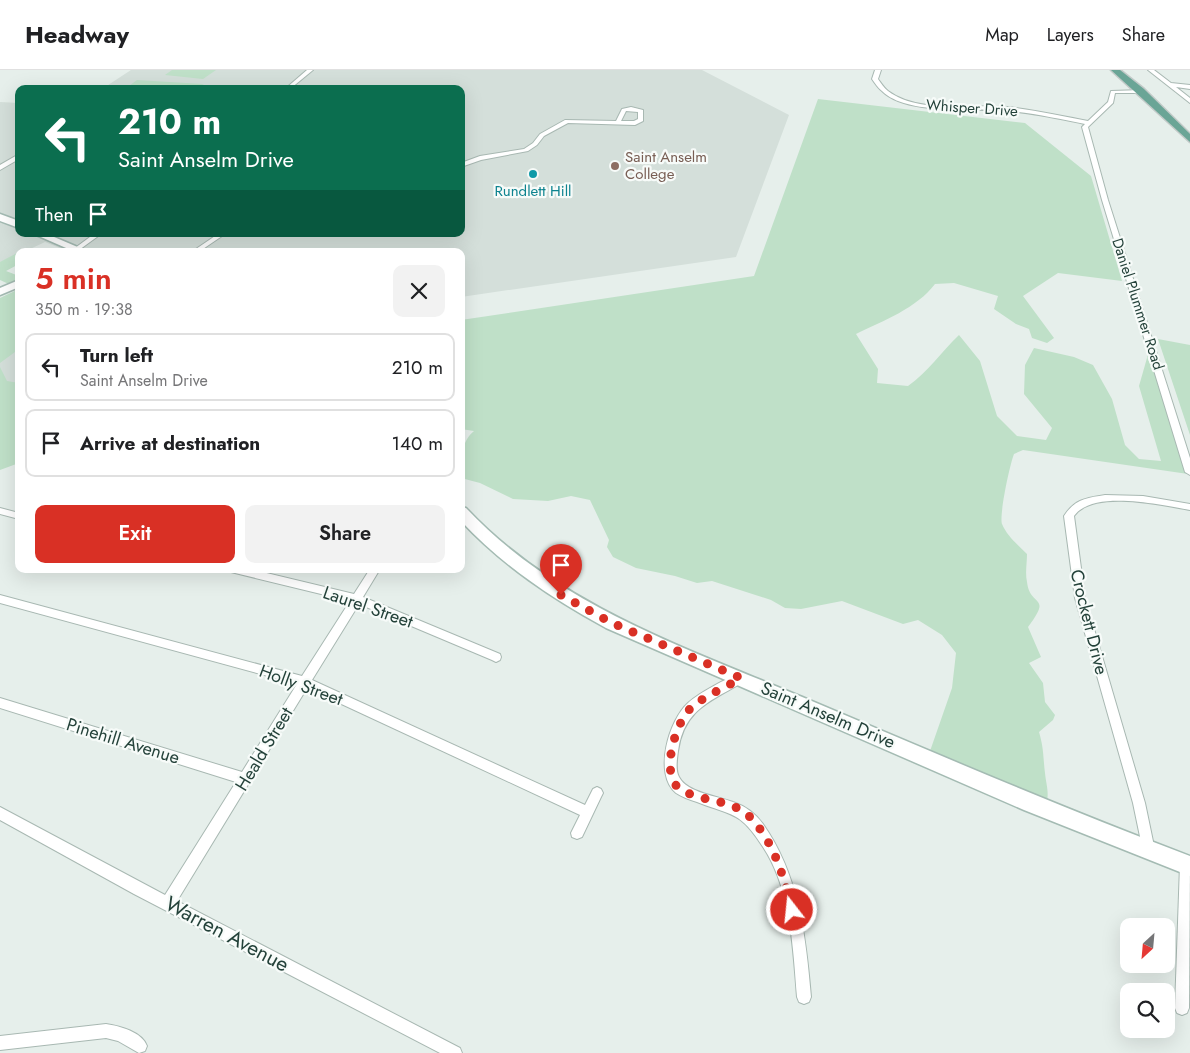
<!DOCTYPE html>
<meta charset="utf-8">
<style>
body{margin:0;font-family:Jost,sans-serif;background:#f2f2f2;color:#202124;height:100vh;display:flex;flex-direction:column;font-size:19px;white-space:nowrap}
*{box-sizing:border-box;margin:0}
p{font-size:16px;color:#757577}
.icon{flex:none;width:28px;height:28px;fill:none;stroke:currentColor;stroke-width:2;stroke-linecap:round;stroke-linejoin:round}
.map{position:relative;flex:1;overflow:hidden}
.details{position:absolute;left:15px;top:178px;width:450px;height:325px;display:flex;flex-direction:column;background:#fff;border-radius:10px;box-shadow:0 5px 20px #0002}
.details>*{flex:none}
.banner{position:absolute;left:15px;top:15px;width:450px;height:152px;border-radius:10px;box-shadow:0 5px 20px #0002;background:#0b6e4f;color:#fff;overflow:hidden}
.needle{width:32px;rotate:206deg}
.fabs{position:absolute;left:1120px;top:848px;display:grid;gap:10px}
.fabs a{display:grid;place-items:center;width:55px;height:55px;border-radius:10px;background:#fff;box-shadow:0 5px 20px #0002;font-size:25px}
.pin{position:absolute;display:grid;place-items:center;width:42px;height:42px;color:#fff;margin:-51px -21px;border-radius:50% 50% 50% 0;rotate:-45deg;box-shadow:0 0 5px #0007}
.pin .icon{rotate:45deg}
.me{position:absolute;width:55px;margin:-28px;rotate:344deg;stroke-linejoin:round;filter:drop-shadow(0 0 4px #0008)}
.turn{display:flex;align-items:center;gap:18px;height:105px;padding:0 20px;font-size:22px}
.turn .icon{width:65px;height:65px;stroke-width:2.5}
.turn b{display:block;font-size:35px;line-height:42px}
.then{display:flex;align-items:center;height:48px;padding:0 20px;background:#0003;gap:10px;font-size:19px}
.round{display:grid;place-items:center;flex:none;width:52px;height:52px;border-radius:10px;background:#f2f2f2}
.summary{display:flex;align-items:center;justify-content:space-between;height:85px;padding:0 20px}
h1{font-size:30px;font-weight:600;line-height:38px;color:#d93025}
.action{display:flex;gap:10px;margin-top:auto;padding:10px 20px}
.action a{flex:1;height:58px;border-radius:10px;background:#d93025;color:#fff;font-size:20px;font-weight:600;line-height:58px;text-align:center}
.action a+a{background:#f2f2f2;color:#202124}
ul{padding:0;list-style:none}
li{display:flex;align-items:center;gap:15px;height:68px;margin:0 10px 8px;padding:0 10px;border:2px solid #e0e0e0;border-radius:10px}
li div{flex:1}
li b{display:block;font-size:19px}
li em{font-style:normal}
header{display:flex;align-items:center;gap:30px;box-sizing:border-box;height:70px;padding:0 25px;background:#fff;border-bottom:1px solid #e0e0e0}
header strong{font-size:24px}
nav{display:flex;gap:28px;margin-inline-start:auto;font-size:18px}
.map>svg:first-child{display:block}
</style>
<header>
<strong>Headway</strong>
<nav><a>Map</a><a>Layers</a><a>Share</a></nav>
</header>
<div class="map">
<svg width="1190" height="983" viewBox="0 0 1190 983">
<rect width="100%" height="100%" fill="#e6efeb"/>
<g fill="#d4dfda">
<path d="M131,0H702L789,45L736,187L461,227V181H67L45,172L26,181H19V185L0,194V32L19,33V164H461V19H102Z"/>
<path d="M19,219V323L0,313V230Z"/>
</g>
<g fill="#bfe0c8">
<path d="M172,0H216L203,9L165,5Z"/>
<path d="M137,10L202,14L206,16L205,19H125Z"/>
<path d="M818,29L1025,53L1091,106L1122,211L1058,203L1023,226L1054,268L1047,273L1032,268L1029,259L1016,254L994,239L998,226L954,213L935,214C917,238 883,251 856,264L878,299L877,313L908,316C928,302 941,282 959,265L980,291L997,346L1017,366L1046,370L1052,358L1024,324L1025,295L1034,278L1074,287L1093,295L1112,329L1125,375L1139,389L1161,391L1139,316L1151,274L1183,380L1188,404L1023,380L1014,384C1010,394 999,445 1002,454C1007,466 1018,475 1027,484C1027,493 1025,503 1027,512C1030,538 1053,524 1028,557L1041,587L1029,593L1043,613L1045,632L1055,645L1053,650L1039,662C1044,679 1043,687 1045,703C1046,714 1049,720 1047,732L929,684L952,618L956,583L942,565L918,550L903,554L842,531L801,539L785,538L771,530L712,511L697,513L675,506L636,498L613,487L607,477L609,470L590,430L571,426L548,431L513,429L480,413L461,408C461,390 460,373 474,361L461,359V250L754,206Z"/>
<path d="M19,182V194L6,201L19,206V210L11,215L0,210V192Z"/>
<path d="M19,219V279L0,293V228Z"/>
<path d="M1158,269L1190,275V365Z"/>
<path d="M0,297L7,311L19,313V393L0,400Z"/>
</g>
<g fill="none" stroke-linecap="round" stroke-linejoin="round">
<g stroke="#a8b8b2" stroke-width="2">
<g id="street">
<path d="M307,0H313L290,19H285Z"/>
<path d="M875,0H881L878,9C881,13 884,18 888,21C918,44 972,34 1008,37C1035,40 1061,46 1088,51L1108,32L1111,21L1143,20L1144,21L1141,23H1115L1113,33L1088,57L1108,130L1190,388V405L1185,402L1102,130L1082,57L1085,54C1060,49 1034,43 1009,41C975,37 907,46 882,21C878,18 875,13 872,9Z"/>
<path d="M1148,0H1154L1171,13L1190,15V19L1176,17L1190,28V33Z"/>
<path d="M631,37L643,40V51L635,55L568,53L544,66L537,75L528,81L481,90L461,97V93L480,86L524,79L533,73L540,64L565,50L616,51L622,39ZM626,41L638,42V49L634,51H621Z"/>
<path d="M19,84V89L0,100V95Z"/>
<path d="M94,164H101L79,180H75V178Z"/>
<path d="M218,164H225L200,181H193Z"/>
<path d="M1105,425L1143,426L1190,434V440C1161,435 1093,419 1074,446L1085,528L1145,733L1155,781L1154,785L1149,787L1144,785L1143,781L1133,733L1075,528L1064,446C1075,429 1086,428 1105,425Z"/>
<path d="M0,438L19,443V449L0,444Z"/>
<path d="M230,499H250L354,524L370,499H380L363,527L500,584L501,587L500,590L496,592L492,590L359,534L312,610L585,735L593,719L597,717L601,719L603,723L601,727L582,767L577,769L572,767L571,763L580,745L307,618L177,831L460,978L462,983H440L134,824L0,750V737L165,825L236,712L0,638V628L242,702L297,614L0,533V525L302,606L350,531L235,503L231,502Z"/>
<path d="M741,603L745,605L747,608L745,611C712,631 684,638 678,681C677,689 675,700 679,707C687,723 718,726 733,732C745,736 755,743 763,754C799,805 806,867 811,927L809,932L804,934L799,932L797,927C793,878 791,819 763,777C740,741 733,746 697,732C690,730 682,727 676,723C653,704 669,650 688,633C699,623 727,608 741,603Z"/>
<path d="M1187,789L1190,790L1189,938L1187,943L1182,945L1177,943L1175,938L1180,795L1182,790Z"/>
<path d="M106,954C120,956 142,962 147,976L145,981L139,983L118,971L106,968L0,980V966Z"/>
</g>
</g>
<g stroke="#a4bbb3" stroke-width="3">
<g id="secondary">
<path d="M0,144L19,151V158L0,151Z"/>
<path d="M34,164H47L87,181H73Z"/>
<path d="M19,210V217L0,225V218Z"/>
<path d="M461,437L466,438C558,536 686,578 807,629C934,683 1061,737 1190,786V806L1024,740L606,558C553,529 503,496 461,451Z"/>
</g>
</g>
<g stroke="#c2cac8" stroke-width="3">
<path id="primary" d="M1111,0H1120L1144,19L1190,64V72Z"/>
</g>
<use href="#street" fill="#fff" fill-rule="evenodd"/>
<use href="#secondary" fill="#fff" fill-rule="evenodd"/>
<use href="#primary" fill="#6aa596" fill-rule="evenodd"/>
</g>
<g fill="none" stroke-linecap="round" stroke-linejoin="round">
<path stroke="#d93025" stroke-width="9" stroke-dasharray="0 16.2" d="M561,525L612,553L741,608C725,618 706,625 692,637C676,650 659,705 680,719C702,733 731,728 750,747C774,772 784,807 792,840"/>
</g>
<circle fill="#8d6e63" stroke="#f7fbf9" stroke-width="2" cx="615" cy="96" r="5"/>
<circle fill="#0f9aa8" stroke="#f7fbf9" stroke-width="2" cx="533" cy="104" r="5"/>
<g text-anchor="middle" stroke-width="4.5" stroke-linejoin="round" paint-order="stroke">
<g font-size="15" fill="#24423a" stroke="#f7fbf9">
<text transform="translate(972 38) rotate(4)" y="5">Whisper Drive</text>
<text transform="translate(1138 234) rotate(72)" y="5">Daniel Plummer Road</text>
</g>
<g font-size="15" fill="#785e54" stroke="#f7fbf9" text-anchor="start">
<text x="625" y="92">Saint Anselm<tspan x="625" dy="17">College</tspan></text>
</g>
<g font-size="15" fill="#0d838f" stroke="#f7fbf9">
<text x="533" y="126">Rundlett Hill</text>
</g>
<g font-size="18" fill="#24423a" stroke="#f7fbf9">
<text transform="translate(368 537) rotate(19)" y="6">Laurel Street</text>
<text transform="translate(1089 552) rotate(76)" y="6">Crockett Drive</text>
<text transform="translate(301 615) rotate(20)" y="6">Holly Street</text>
<text transform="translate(828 645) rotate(23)" y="6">Saint Anselm Drive</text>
<text transform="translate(123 671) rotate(17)" y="6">Pinehill Avenue</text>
<text transform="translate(264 679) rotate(-59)" y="6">Heald Street</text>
</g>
<g font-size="21" fill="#24423a" stroke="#f7fbf9">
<text transform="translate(227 864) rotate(28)" y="7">Warren Avenue</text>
</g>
</g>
</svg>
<div class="fabs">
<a><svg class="needle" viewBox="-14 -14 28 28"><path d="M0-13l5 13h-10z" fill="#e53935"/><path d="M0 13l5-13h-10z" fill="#757577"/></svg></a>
<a><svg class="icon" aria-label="search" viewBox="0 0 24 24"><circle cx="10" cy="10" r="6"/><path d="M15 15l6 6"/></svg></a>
</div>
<div class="pin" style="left:561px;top:525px;background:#d93025"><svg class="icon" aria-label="arrive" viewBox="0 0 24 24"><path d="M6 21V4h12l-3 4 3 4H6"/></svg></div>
<svg class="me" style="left:792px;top:840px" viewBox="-20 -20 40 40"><circle r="17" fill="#d93025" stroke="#fff" stroke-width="3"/><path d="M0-11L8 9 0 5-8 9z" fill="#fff"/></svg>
<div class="banner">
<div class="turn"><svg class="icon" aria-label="left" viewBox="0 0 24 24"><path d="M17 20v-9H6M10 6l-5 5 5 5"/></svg><div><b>210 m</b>Saint Anselm Drive</div></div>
<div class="then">Then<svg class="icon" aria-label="arrive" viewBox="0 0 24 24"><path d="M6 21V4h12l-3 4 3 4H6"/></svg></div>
</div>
<section class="details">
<div class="summary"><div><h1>5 min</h1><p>350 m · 19:38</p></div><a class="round"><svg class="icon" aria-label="close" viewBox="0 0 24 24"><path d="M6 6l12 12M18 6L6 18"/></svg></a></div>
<ul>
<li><svg class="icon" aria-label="left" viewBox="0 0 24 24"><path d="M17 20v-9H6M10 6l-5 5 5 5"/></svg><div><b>Turn left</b><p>Saint Anselm Drive</p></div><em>210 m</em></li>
<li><svg class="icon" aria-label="arrive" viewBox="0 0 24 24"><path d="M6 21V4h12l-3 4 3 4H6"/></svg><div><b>Arrive at destination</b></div><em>140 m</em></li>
</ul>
<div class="action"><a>Exit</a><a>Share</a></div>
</section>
</div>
